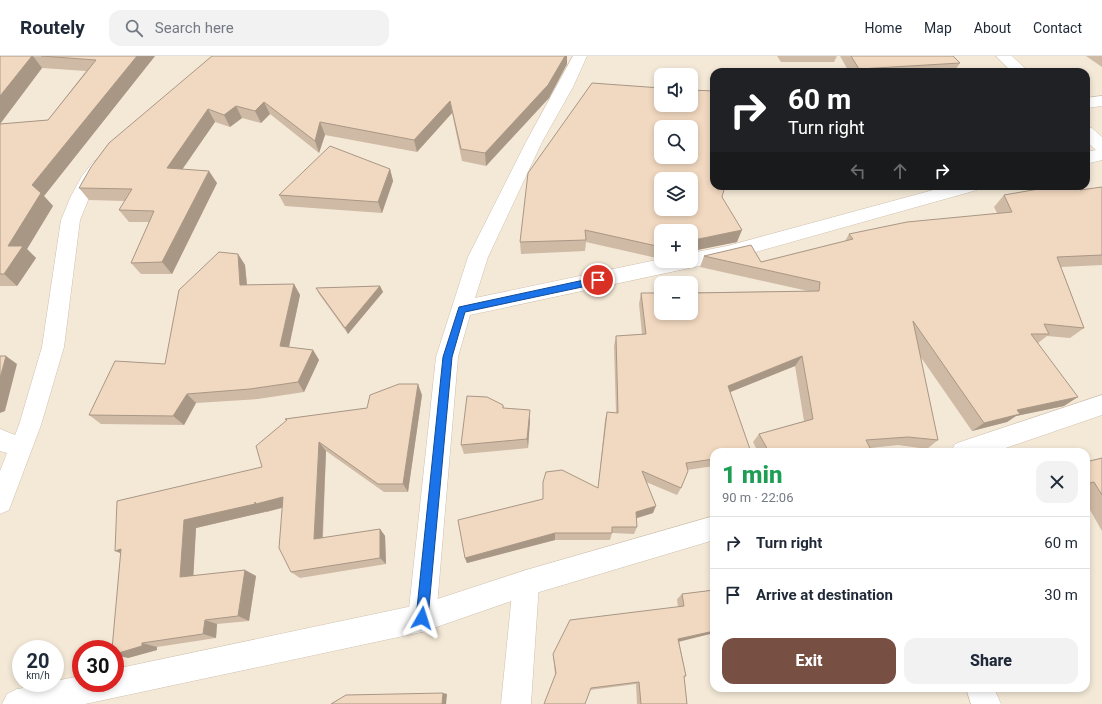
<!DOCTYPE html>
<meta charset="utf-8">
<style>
body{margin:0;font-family:Roboto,sans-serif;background:#f2f2f3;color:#1f2937;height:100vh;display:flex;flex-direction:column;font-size:15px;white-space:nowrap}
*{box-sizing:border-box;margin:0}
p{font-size:13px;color:#747a83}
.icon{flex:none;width:22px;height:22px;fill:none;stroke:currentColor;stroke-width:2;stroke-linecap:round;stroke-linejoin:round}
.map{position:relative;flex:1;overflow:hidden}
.details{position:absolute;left:710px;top:392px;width:380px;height:244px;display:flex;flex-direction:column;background:#fff;border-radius:12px;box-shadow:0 2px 6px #0003}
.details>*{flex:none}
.guide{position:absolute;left:710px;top:12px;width:380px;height:122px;border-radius:12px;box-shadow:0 2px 6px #0003;background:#202124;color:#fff;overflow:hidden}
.tools{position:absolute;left:654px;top:12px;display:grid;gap:8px}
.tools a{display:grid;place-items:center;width:44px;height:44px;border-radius:8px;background:#fff;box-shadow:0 2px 6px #0003;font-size:20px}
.speed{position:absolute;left:12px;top:584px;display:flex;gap:8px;font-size:20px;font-weight:700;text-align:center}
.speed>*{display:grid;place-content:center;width:52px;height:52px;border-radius:50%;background:#fff;box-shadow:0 2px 6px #0003;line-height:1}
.speed small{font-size:10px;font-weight:400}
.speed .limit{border:6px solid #d22;background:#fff;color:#111}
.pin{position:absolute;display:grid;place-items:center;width:34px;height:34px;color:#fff;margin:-17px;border:2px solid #fff;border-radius:50%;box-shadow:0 1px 4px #0007}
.me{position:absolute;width:44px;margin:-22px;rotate:6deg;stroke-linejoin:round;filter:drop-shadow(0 0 3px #0008)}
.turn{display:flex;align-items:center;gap:14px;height:84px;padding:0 12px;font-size:18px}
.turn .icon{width:52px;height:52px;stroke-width:2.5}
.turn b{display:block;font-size:28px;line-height:34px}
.lanes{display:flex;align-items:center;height:38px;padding:0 12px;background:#0003;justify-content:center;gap:20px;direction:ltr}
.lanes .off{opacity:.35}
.round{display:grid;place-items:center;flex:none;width:42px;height:42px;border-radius:12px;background:#f2f2f3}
.head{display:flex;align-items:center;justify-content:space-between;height:68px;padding:0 12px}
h1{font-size:24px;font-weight:800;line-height:30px;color:#1e9e55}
.primary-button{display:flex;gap:8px;margin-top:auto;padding:8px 12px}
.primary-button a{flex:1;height:46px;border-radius:12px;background:#774f43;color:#fff;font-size:16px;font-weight:800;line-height:46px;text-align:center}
.primary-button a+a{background:#f2f2f3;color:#1f2937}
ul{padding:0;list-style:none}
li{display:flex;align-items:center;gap:12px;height:52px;padding:0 12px;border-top:1px solid #e0e1e3}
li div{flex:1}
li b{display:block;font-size:15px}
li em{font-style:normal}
header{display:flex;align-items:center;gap:24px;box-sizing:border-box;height:56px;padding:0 20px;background:#fff;border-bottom:1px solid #e0e1e3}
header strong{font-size:19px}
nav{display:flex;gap:22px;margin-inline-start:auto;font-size:14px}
.search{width:280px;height:36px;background:#f2f2f3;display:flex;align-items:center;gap:10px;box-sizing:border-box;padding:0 14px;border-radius:12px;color:#747a83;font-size:15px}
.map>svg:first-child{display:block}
</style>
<header>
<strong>Routely</strong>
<div class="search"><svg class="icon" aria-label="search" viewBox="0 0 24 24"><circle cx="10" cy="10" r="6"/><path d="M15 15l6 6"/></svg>Search here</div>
<nav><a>Home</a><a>Map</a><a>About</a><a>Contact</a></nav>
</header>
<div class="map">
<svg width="1102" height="648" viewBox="0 0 1102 648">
<rect width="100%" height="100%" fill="#fcf6e8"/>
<path fill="#f4e9d7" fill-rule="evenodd" d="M0,0H1102V648H0ZM714,16H1086V130H714ZM661,19H691V49H661ZM661,71H691V101H661ZM661,123H691V153H661ZM661,175H691V205H661ZM661,227H691V257H661ZM714,396H1086V632H714ZM21,593H55V627H21ZM81,593H115V627H81Z"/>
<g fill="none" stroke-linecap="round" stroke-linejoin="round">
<g stroke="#cebfae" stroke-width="1">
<g id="minor">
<path d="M573,0H587L573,31L542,86L488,201L475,242L661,203V205H691V197L727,190L948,130H980L977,134L727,204L470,259L458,301L436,562L432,572L422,576L412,572L408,562L436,301L468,201L526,86Z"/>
<path d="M996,0H1012L1029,16H1012Z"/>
<path d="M1102,40V50L1086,52V42Z"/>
<path d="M1086,71L1092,72L1102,81V104L1086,108V96L1096,94L1086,85Z"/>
<path d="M99,104L105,106L108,110L93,132L80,164L64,291L41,369L12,446L9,454L0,458V415L7,397L0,395V373L15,379L19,369L42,291L61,164L71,140L82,120L93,106Z"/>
<path d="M526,514L535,518L539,527L531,648H501L513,527L517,518Z"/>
<path d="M966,632H994L1001,648H971Z"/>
</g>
</g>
<g stroke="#cebfae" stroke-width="1">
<g id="tertiary">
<path d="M1102,339V359L994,396H951L955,388L963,385Z"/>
<path d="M714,460V484L526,540L422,576L85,648H2L7,638L17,633L55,627V625L81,620V627H115V613L422,548L526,514Z"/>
</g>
</g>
<use href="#minor" fill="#fff" fill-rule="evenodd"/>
<use href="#tertiary" fill="#fff" fill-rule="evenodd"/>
</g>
<g fill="#cfbaa5">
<path d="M0,0H155L44,140L53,150L27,193L36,202L17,230H0V68L48,64L86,15L42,12L0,68Z"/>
<path d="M212,0L567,8L549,42L486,110L462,105L452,57L417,96L325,79L319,97L270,58L261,67L242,62L230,71L215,66L182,113L217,127L172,218H141L131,207L149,166H129L119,154L125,145L89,144L79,132Z"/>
<path d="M777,0H837L834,6H781Z"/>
<path d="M840,0H953L960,7L954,16H849Z"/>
<path d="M1086,0H1102V11Z"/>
<path d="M390,113L393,125L382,157L285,150L279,139Z"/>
<path d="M1102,131V209L1061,211L1084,272L1070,282L1047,280L1038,287L1064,350L1016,360L1007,366L972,375L920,300L938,384L927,393L898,389L870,392L872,396H758L753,386L759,378L804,365L795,310L730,336L714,396V410L687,414L681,432L677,439L646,426L653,457L636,462L637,471L634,478L612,477L610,484H555L467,507L465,502L598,432L605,364L607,356L616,357L614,290L616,280L642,278L639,248L641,237L808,235L700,211L704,200L761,206L845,185L849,178L997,157L994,151L1004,139L1080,134Z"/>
<path d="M722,141L737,186L692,195L691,198V175H661V203L586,186L585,195L521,198L520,186Z"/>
<path d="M238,198L245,209L247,229L294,228L300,239L289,291L313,294L319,304L304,336L258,343L196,347L184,369L101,368L89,359L165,308Z"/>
<path d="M380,230L383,236L348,278L319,238L316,232Z"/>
<path d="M422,339L408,436H384L326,395L323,482L380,473L385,480L386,508L300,522L291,516L282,452L266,456L265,455V456L196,472L193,520L245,514L256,520L249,565L217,568L216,582L157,591V594L128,602L121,497L262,411L287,365L285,363L367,352Z"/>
<path d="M503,349L504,353L530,364L528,392L464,398L461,389Z"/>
<path d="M1102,402V475L1086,447V406Z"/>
<path d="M714,534V577L679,585L686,620L684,621L687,648H637L636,628L590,634L555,618L553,598L678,551L677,543L682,538Z"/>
</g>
<g fill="#a99786">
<path d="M32,0H33L42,12L0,68V40Z"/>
<path d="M137,0H155L44,140L53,150L27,193L36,202L17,230L4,218L8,190L32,129Z"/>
<path d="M565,0H567V8L549,42L486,110L485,97Z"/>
<path d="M450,45L452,57L417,96L414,84Z"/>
<path d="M264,46L270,58L261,67L255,55Z"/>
<path d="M236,50L242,62L230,71L224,59Z"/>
<path d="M208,53L215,66L175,124L167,112Z"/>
<path d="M320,66L325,79L319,97L315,85Z"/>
<path d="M390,113L393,125L382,157L378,146Z"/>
<path d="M209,115L217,127L172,218L162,206Z"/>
<path d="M742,174L737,186L692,195L694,184Z"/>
<path d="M238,198L245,209L248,240L240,229Z"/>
<path d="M294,228L300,239L287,300L280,290Z"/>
<path d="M380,230L383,236L348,278L345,272Z"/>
<path d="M313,294L319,304L304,336L298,326Z"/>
<path d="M6,300L17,308L5,355L0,357V322Z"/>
<path d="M802,300L795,310L723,339L728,330Z"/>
<path d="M418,328L422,339L408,436L403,428Z"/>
<path d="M187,338L196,347L184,369L173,360Z"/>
<path d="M1078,341L1064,350L1016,360L1007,366L972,375L984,367L1017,354Z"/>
<path d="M530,354V364L528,392L527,383Z"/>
<path d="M319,386L326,395L322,490L314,483Z"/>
<path d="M283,441L292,449L266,456L265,455V456L196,472L193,527L180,521L184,464L255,446Z"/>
<path d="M656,450L653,457L634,463L636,456Z"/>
<path d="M380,473L385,480L386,508L380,502Z"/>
<path d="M555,477V484L467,507L465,502Z"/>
<path d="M121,493L130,501L115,495Z"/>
<path d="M245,514L256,520L249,565L238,560Z"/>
<path d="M205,564L217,568L216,582L203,578Z"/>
<path d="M714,575V577L674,587L678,583Z"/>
<path d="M142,587L157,591V594L128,602L115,599V598Z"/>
<path d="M443,637L447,638L446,648H442Z"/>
</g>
<g fill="#f1d8c0" stroke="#a99786" fill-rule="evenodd">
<path d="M0,0H32L0,40Z"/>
<path d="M41,0H137L32,129L41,137L8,190H23L4,218H0V68L48,64L96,4Z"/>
<path d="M212,0H565L548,29L485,97L461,93L450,45L414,84L320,66L315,85L264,46L255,55L236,50L224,59L208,53L167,112L209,115L162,206L131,207L154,155L119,154L132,133L79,132L91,111L109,87Z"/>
<path d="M851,0H953L960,7L859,13Z"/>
<path d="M592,27L661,32V49H691V34L714,35V130H725L722,141L742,174L694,184L693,192H691V175H661V191L585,174L586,184L520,186L528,117ZM661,71H691V101H661ZM661,123H691V153H661Z"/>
<path d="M330,90L390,113L378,146L279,139Z"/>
<path d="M1056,130H1076L1080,134L1102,131V199L1057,201L1084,272L1044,268L1049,278H1031L1078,341L1017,354L1020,358L984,367L913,265L938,384L908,381L866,384L872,396H769L759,378L813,363L802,300L728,330L751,396H714V403L686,407L688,415L681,432L642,415L656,450L636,456L637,471H612V477H555L465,502L458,464L543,443V426L546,416L562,414L598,432L607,356L618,357L616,280L646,278L641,237H661V257H691V237L819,235L820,226L704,200L751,189L761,206L853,183L849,178L907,166L1012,156L1004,139Z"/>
<path d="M219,196L238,198L240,229L294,228L280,290L313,294L298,326L250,333L187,338L173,360L89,359L115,305L165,308L179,234Z"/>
<path d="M380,230L345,272L316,232Z"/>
<path d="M0,300H6L0,322Z"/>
<path d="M399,328H418L403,428H378L319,386L314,483L380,473V502L291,516L279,492L283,441L256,448L255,446V448L184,464L180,521L245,514L238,560L205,564L203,578L142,587V590L115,598V593H112L121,493L115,495L117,445L262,411L256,390L287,364L285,363L367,352L370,339Z"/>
<path d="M467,340L487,341L503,349V352L530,354L527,383L461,389Z"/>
<path d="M1102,402V439L1094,426L1086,428V406Z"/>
<path d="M714,534V575L678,583L686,620H684L687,648H641L639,626L591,632L585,648H544L556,617L553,598L570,564L684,550L682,538Z"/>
<path d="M443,637L442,648H331L346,639Z"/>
</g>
<path fill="#1a73e8" stroke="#114b97" d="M598,221L601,222V227L465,256L452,301L428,562L426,565L422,567L418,565L416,562L443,301L459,251Z"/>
</svg>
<div class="tools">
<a><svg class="icon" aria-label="sound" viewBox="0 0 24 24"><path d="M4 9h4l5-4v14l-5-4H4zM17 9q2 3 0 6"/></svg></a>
<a><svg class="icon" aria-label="search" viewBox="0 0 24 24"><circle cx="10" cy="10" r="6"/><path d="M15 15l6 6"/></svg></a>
<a><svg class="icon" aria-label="layers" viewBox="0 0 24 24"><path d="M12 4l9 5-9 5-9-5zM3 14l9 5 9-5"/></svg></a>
<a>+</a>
<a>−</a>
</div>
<div class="speed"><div>20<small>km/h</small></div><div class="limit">30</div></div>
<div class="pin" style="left:598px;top:224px;background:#d93025"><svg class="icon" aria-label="arrive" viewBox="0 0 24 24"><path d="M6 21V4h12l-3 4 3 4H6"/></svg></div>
<svg class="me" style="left:422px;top:562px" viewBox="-20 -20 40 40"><path d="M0-17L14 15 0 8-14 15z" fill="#1a73e8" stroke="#fff" stroke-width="4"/></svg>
<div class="guide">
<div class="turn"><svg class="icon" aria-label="right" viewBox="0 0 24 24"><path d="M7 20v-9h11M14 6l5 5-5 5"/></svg><div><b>60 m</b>Turn right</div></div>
<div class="lanes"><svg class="icon off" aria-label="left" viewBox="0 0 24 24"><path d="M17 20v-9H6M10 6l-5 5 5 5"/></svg><svg class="icon off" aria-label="ahead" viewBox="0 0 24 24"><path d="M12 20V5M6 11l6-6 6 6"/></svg><svg class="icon" aria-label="right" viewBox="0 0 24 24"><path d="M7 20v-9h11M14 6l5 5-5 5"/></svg></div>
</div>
<section class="details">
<div class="head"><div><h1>1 min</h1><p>90 m · 22:06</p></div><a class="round"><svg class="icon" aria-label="close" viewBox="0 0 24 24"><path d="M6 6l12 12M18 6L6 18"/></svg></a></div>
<ul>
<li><svg class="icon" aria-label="right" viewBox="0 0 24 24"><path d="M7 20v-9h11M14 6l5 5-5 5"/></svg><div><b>Turn right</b></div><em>60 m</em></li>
<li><svg class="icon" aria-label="arrive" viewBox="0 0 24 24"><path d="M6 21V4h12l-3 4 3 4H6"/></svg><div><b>Arrive at destination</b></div><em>30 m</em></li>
</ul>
<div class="primary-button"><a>Exit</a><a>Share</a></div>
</section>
</div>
